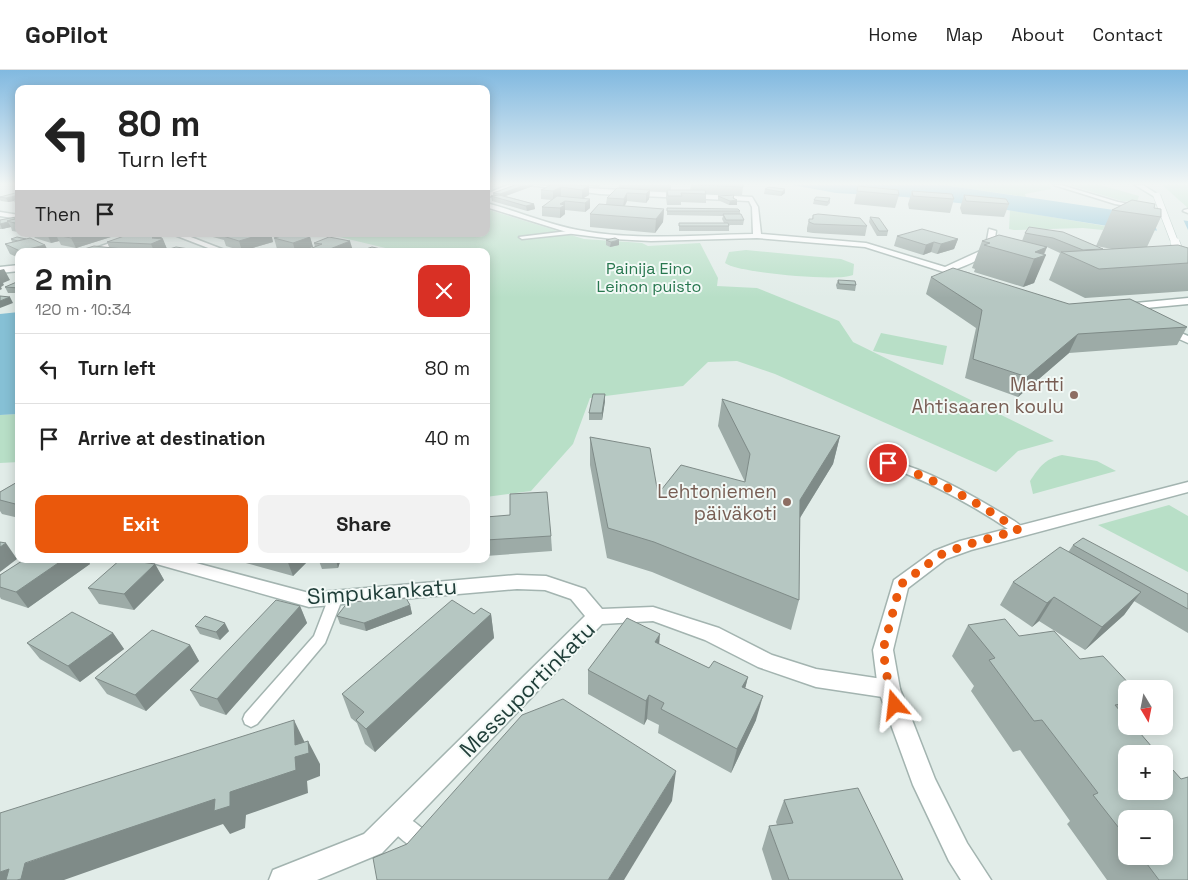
<!DOCTYPE html>
<meta charset="utf-8">
<style>
body{margin:0;font-family:"Space Grotesk",sans-serif;background:#f2f2f2;color:#222;height:100vh;display:flex;flex-direction:column;font-size:19px;white-space:nowrap}
*{box-sizing:border-box;margin:0}
p{font-size:16px;color:#767676}
.icon{flex:none;width:28px;height:28px;fill:none;stroke:currentColor;stroke-width:2;stroke-linecap:round;stroke-linejoin:round}
.map{position:relative;flex:1;overflow:hidden}
.details{position:absolute;left:15px;top:178px;width:475px;height:315px;display:flex;flex-direction:column;background:#fff;border-radius:10px;box-shadow:0 2px 12px #0003}
.details>*{flex:none}
.guide{position:absolute;left:15px;top:15px;width:475px;height:152px;border-radius:10px;box-shadow:0 2px 12px #0003;background:#fff;color:#222;overflow:hidden}
.needle{width:32px;rotate:170deg}
.buttons{position:absolute;left:1118px;top:610px;display:grid;gap:10px}
.buttons a{display:grid;place-items:center;width:55px;height:55px;border-radius:10px;background:#fff;box-shadow:0 2px 12px #0003;font-size:25px}
.pin{position:absolute;display:grid;place-items:center;width:42px;height:42px;color:#fff;margin:-21px;border:2px solid #fff;border-radius:50%;box-shadow:0 1px 5px #0007}
.me{position:absolute;width:55px;margin:-28px;rotate:343deg;stroke-linejoin:round;filter:drop-shadow(0 0 4px #0008)}
.turn{display:flex;align-items:center;gap:18px;height:105px;padding:0 20px;font-size:22px}
.turn .icon{width:65px;height:65px;stroke-width:2.5}
.turn b{display:block;font-size:35px;line-height:42px}
.then{display:flex;align-items:center;height:48px;padding:0 20px;background:#0003;gap:10px;font-size:19px}
.round{display:grid;place-items:center;flex:none;width:52px;height:52px;border-radius:10px;background:#f2f2f2}
.summary{display:flex;align-items:center;justify-content:space-between;height:85px;padding:0 20px}
h1{font-size:30px;font-weight:700;line-height:38px}
.cta{display:flex;gap:10px;margin-top:auto;padding:10px 20px}
.cta a{flex:1;height:58px;border-radius:10px;background:#ea580c;color:#fff;font-size:20px;font-weight:700;line-height:58px;text-align:center}
.cta a+a{background:#f2f2f2;color:#222}
ul{padding:0;list-style:none}
li{display:flex;align-items:center;gap:15px;height:70px;padding:0 20px;border-top:1px solid #e0e0e0}
li div{flex:1}
li b{display:block;font-size:19px}
li em{font-style:normal}
header{display:flex;align-items:center;gap:30px;box-sizing:border-box;height:70px;padding:0 25px;background:#fff;border-bottom:1px solid #e0e0e0}
header strong{font-size:24px}
nav{display:flex;gap:28px;margin-inline-start:auto;font-size:18px}
.map>svg:first-child{display:block}
</style>
<header>
<strong>GoPilot</strong>
<nav><a>Home</a><a>Map</a><a>About</a><a>Contact</a></nav>
</header>
<div class="map">
<svg width="1188" height="810" viewBox="0 0 1188 810">
<rect width="100%" height="100%" fill="#e1ece8"/>
<g fill="#b8dfc7">
<path d="M944,115H1049L1051,119L1025,124L1026,127Z"/>
<path d="M1069,115H1101L1139,126L1137,132L1122,131Z"/>
<path d="M1162,115H1188V138Z"/>
<path d="M486,139L584,169L642,173L648,176L700,173L718,208L717,216L757,218L839,251L853,272L1054,371L1018,381L996,402L775,304L737,291L708,292L683,316L590,328L573,374L531,421L486,427V181H398L327,164H486Z"/>
<path d="M1010,140L1105,156L1103,160L1083,158L1014,160L1009,159Z"/>
<path d="M746,180L841,189L854,194L853,205C838,212 738,203 725,193L729,182Z"/>
<path d="M881,263L947,276L943,295L873,281Z"/>
<path d="M19,344V392L0,393V345Z"/>
<path d="M1062,385L1097,391L1116,401L1033,424L1030,411C1040,396 1045,389 1062,385Z"/>
<path d="M1169,435L1188,446V502L1098,455Z"/>
</g>
<g fill="#86c0d5">
<path d="M792,115H944L1188,151V166L1118,154L1114,157L976,135L905,127L836,123Z"/>
<path d="M19,242V344L0,345V244Z"/>
</g>
<path fill="#e1ece8" d="M1151,143L1182,147L1188,160V169L1158,164Z"/>
<g fill="none" stroke-linecap="round" stroke-linejoin="round">
<g stroke="#a3b4b0" stroke-width="3">
<g id="service">
<path d="M1054,115H1061L1118,132L1141,136L1138,138L1115,134Z"/>
<path d="M1188,139V143L1183,141L1184,140Z"/>
<path d="M576,160L578,163L522,169L519,167Z"/>
<path d="M888,390C928,400 968,423 1003,444C1010,449 1020,453 1024,460L1022,463H1014C973,435 931,412 884,395L883,393Z"/>
<path d="M336,522L341,523L343,527L325,573L257,654L251,657L245,654L243,649L245,644L314,566L329,527L331,523Z"/>
<path d="M396,741C409,747 430,762 436,775L433,782L426,785C413,779 392,764 386,751L389,744Z"/>
</g>
</g>
<g stroke="#a3b4b0" stroke-width="3">
<g id="minor">
<path d="M508,115H517L486,128V124Z"/>
<path d="M529,115L752,127L758,137L761,164L866,173L945,197L980,181L987,170L989,159L996,161C994,186 975,192 954,200L969,204L970,206L966,209L865,177L757,168L651,171L613,169L573,164L486,137V133C517,141 547,154 578,160C635,171 695,165 753,164L752,137L749,131L600,124Z"/>
<path d="M0,142L19,145V149L0,146Z"/>
<path d="M136,164H147L98,181H87Z"/>
<path d="M172,164H183L227,181H216Z"/>
<path d="M19,195V201L0,203V197Z"/>
<path d="M1188,228V234L1125,240L1120,237L1125,234Z"/>
<path d="M1165,256L1188,266V273L1161,261L1160,259Z"/>
<path d="M150,489H181L309,523L517,505L546,506L585,519L602,539L653,537L719,558L772,585L816,599L889,610L897,612L900,619L897,626L889,628L816,617L758,597L705,570L653,551L602,554L382,783L317,810H269L273,800L364,764L585,546L571,529L545,520L517,519L309,537L153,493Z"/>
</g>
</g>
<g stroke="#a3b4b0" stroke-width="3">
<path id="tertiary" d="M1188,412V422L971,480L946,489L908,518L893,580L900,619L935,709L967,773L991,810H961L949,791L913,715L878,619L873,580L894,510L934,481L960,471Z"/>
</g>
<g stroke="#9fb9b2" stroke-width="3">
<path id="secondary" d="M1135,115H1143L1160,126L1155,127Z"/>
</g>
<use href="#service" fill="#fff" fill-rule="evenodd"/>
<use href="#minor" fill="#fff" fill-rule="evenodd"/>
<use href="#tertiary" fill="#fff" fill-rule="evenodd"/>
<use href="#secondary" fill="#fff" fill-rule="evenodd"/>
<g stroke="#9fb9b2" stroke-width="8" stroke-linecap="butt">
<path id="secondary-bridge-far1" d="M1157,126L1175,173"/>
</g>
<g stroke="#9fb9b2" stroke-width="10" stroke-linecap="butt">
<path id="secondary-bridge" d="M1175,172L1180,185"/>
</g>
<use href="#secondary-bridge-far1" stroke="#fff" stroke-width="7"/>
<use href="#secondary-bridge" stroke="#fff" stroke-width="9"/>
</g>
<g fill="#9daba7" fill-rule="evenodd">
<path d="M551,115H601L598,117L589,116V125L583,128L590,138L585,142L565,140V144L560,148L542,146V137L552,130L541,129V120Z"/>
<path d="M619,115H671V120H690L691,115L743,117L742,125L706,124V133L681,132V135H667L666,128V121H650L649,129L646,133L627,131L625,136L664,139L663,152L655,163L590,157V144L606,134L607,128L619,118Z"/>
<path d="M533,116L506,126L534,134L535,139L527,141L492,131L491,126H493V123Z"/>
<path d="M858,116L899,125L895,138L854,134Z"/>
<path d="M769,117L785,123L781,126L764,124L765,119Z"/>
<path d="M912,121L954,129L950,143L909,139L908,134Z"/>
<path d="M19,122V139L14,131L8,132L1,131L0,130V127Z"/>
<path d="M734,125V128L737,135H729L718,130V126Z"/>
<path d="M964,125L1009,134L1004,147L962,144L960,138Z"/>
<path d="M830,128V133L827,136L813,134L814,130Z"/>
<path d="M667,138L740,141V144L744,150L743,155H729V161H679V153H724L722,149L723,146L667,145Z"/>
<path d="M1154,138L1161,147L1147,177L1188,178V221L1085,228L1049,210L1060,183L1047,177L1034,213L1023,217L974,202L975,199L972,198L982,171H1022L1025,163L1029,157L1103,179H1112L1096,176L1112,140Z"/>
<path d="M813,145L867,156L865,166L813,163L807,162V158L809,149H812Z"/>
<path d="M19,147V162L12,161L11,157L2,159H0V150Z"/>
<path d="M870,147L888,161L887,166H877L869,152Z"/>
<path d="M32,164H113L114,166L76,178L61,175L59,171L51,173L35,168Z"/>
<path d="M160,164L167,179L162,181H82L81,180L109,177L107,172L139,165Z"/>
<path d="M208,164H271L273,172L242,181L226,176L224,170L209,166Z"/>
<path d="M897,166L958,169L954,179L937,184L931,182L923,185L894,176Z"/>
<path d="M310,167L313,177L301,181H287L277,179L274,168Z"/>
<path d="M11,169L45,175L48,181H19V188L10,184L5,174L12,172Z"/>
<path d="M606,170L619,175L610,177L606,175Z"/>
<path d="M314,173L353,181H312V178L315,177Z"/>
<path d="M931,207L1069,234L1187,257L1177,275L1069,283L1018,327L965,308L976,258L926,224Z"/>
<path d="M838,210L856,215L855,221L837,219L836,215Z"/>
<path d="M19,211V223H8L5,217Z"/>
<path d="M722,329L840,366L833,394L800,448L799,530L791,560L652,502L607,488L590,395V367L658,424L745,412L718,356Z"/>
<path d="M605,331L602,350H589V343Z"/>
<path d="M19,411V448L2,444L0,441V422Z"/>
<path d="M486,447L551,466L552,481L486,486Z"/>
<path d="M1073,475L1188,524V563L1134,531L1124,545L1085,580L1039,551L1032,557L1000,535L1013,512L1069,481Z"/>
<path d="M25,489H87L90,494L28,538L1,529L0,527V505Z"/>
<path d="M231,489H310L293,506Z"/>
<path d="M341,489L338,498L322,499L319,491Z"/>
<path d="M347,489H428L348,492Z"/>
<path d="M155,494L164,510L134,540L99,534L88,518Z"/>
<path d="M410,535L412,544L366,561L340,554L337,546Z"/>
<path d="M300,536L307,553L226,645L200,636L190,620Z"/>
<path d="M474,544H491L494,568L375,682L365,674L357,653L351,648L342,624Z"/>
<path d="M968,555L1019,566L1080,589L1126,619V656L1188,810H1107L1067,754L1070,751L1020,680L1013,682L971,621L974,616L952,586ZM1126,749L1164,786H1126Z"/>
<path d="M195,556L229,561L220,570L200,564Z"/>
<path d="M113,563L124,579L80,612L40,589L27,573Z"/>
<path d="M659,574L709,598L748,607L745,618L756,650L731,703L658,663L659,655L647,649L644,655L588,624V600Z"/>
<path d="M190,575L199,591L146,641L107,624L95,608Z"/>
<path d="M784,730L903,810H772L762,779L769,756L777,755L776,752Z"/>
</g>
<g fill="#7f8b88">
<path d="M525,115H533V116L500,128V124Z"/>
<path d="M589,116V125L582,129V120Z"/>
<path d="M561,117V126L553,130V121Z"/>
<path d="M785,119V123L781,126L782,122Z"/>
<path d="M650,120L649,129L646,133V124Z"/>
<path d="M627,123V131L623,138L624,129Z"/>
<path d="M19,125V130H14V131L8,132L6,128Z"/>
<path d="M734,125L733,131L737,130V135H729L730,131Z"/>
<path d="M590,129V138L585,142V133Z"/>
<path d="M565,131V144L560,148V134Z"/>
<path d="M534,134L535,139L527,141L526,136Z"/>
<path d="M664,139L663,152L655,163L656,149Z"/>
<path d="M8,152L11,157L2,159L0,154Z"/>
<path d="M47,164H76L56,165L59,171L51,173Z"/>
<path d="M85,164H113L114,166L76,178L71,168Z"/>
<path d="M158,164H160L162,169H163L167,179L162,181H154L151,174L152,168Z"/>
<path d="M263,164H271L273,172L242,181L239,171Z"/>
<path d="M310,167L313,177L301,181H295L293,173Z"/>
<path d="M958,169L954,179L937,184L941,174Z"/>
<path d="M619,170V175L610,177L611,172Z"/>
<path d="M350,171L353,181H325Z"/>
<path d="M934,172L931,182L923,185L926,175Z"/>
<path d="M45,175L48,181H20Z"/>
<path d="M1047,177L1043,185H1046L1034,213L1023,217L1034,189L1035,182Z"/>
<path d="M4,199L10,210L3,213L4,215L1,217L2,219L0,220V200Z"/>
<path d="M10,227L13,233L0,238V231Z"/>
<path d="M1078,264L1069,283L1018,327L1027,307Z"/>
<path d="M605,324V331L602,350V343Z"/>
<path d="M840,366L833,394L793,459L800,430Z"/>
<path d="M6,473L17,489L0,502V477Z"/>
<path d="M64,489H87L90,494L28,538L16,522Z"/>
<path d="M288,489H310L293,506L287,490Z"/>
<path d="M336,489H341L338,498L336,490Z"/>
<path d="M155,494L164,510L134,540L124,524Z"/>
<path d="M1141,522L1124,545L1085,580L1102,557Z"/>
<path d="M1054,527L1039,551L1032,557L1047,533Z"/>
<path d="M410,535L412,544L366,561L364,553Z"/>
<path d="M300,536L307,553L226,645L217,629Z"/>
<path d="M491,544L494,568L375,682L366,659Z"/>
<path d="M225,553L229,561L220,570L216,562Z"/>
<path d="M113,563L124,579L80,612L68,596Z"/>
<path d="M660,564L658,588L655,572Z"/>
<path d="M190,575L199,591L146,641L135,625Z"/>
<path d="M748,607L742,631V617Z"/>
<path d="M649,625L647,649L644,655L646,631Z"/>
<path d="M763,626L756,650L731,703L737,679Z"/>
<path d="M294,650L305,673L308,671L320,694V706L307,711L308,723L246,745L245,758L230,764L223,754L64,810H0V802L230,722L295,675Z"/>
<path d="M676,701L672,731L624,810H608Z"/>
</g>
<g fill="#b6c7c2" stroke="#7f8b88">
<path d="M515,115H525L500,124L493,123Z"/>
<path d="M551,115H577L589,116L582,120L561,117L553,121L541,120Z"/>
<path d="M698,115H743V117Z"/>
<path d="M858,116L898,120L899,125L857,121Z"/>
<path d="M769,117L785,119L782,122L765,119Z"/>
<path d="M617,118L650,120L646,124L627,123L624,129L607,128Z"/>
<path d="M667,120H705L706,124L681,123L682,126H668Z"/>
<path d="M912,121L952,124L954,129L913,126Z"/>
<path d="M19,122V125L6,128L0,127Z"/>
<path d="M499,125L534,134L526,136L491,126Z"/>
<path d="M734,125L733,128L737,130L730,131L718,126Z"/>
<path d="M964,125L1006,129L1009,134L966,131Z"/>
<path d="M557,126L590,129L585,133L565,131L560,134L565,135L560,138L542,137Z"/>
<path d="M816,127L830,128L828,132L814,130Z"/>
<path d="M1132,130L1155,134L1154,138L1161,139V147L1112,140Z"/>
<path d="M599,134L664,139L656,149L590,144Z"/>
<path d="M667,138L738,139L740,141H667Z"/>
<path d="M723,144H741L744,150H726Z"/>
<path d="M818,144L860,148L867,156L814,154L809,152V149H813V145Z"/>
<path d="M16,147H19V148L7,151L8,152L0,154V150Z"/>
<path d="M870,147L879,148L888,161H879Z"/>
<path d="M19,148V154L7,151Z"/>
<path d="M679,153H728L729,156H679Z"/>
<path d="M1029,157L1063,162L1103,179L1083,180L1053,168L1025,163Z"/>
<path d="M922,159L958,169L941,174L934,172L926,175L897,166Z"/>
<path d="M59,164H85L71,168L56,165Z"/>
<path d="M130,164H158L152,168L163,169L151,174L107,172Z"/>
<path d="M229,164H263L239,171L223,166Z"/>
<path d="M289,164H296L310,167L293,173L274,168Z"/>
<path d="M999,165L1047,177L1035,182L1046,185L1034,189L984,175L990,173L982,171Z"/>
<path d="M17,167L26,169L18,171L11,169Z"/>
<path d="M329,167L350,171L325,181L312,178L322,174L314,173Z"/>
<path d="M30,168L45,175L20,181L5,174Z"/>
<path d="M615,168L619,170L611,172L606,170Z"/>
<path d="M1178,175L1188,178V193L1099,199L1061,182Z"/>
<path d="M94,176L123,179L117,181H85L81,180Z"/>
<path d="M176,177L189,179L183,181H163Z"/>
<path d="M372,177L385,180L382,181H360Z"/>
<path d="M225,179L233,181H217Z"/>
<path d="M953,198L1069,234L1130,229L1187,257L1078,264L1027,307L973,289L982,240L931,207Z"/>
<path d="M838,210L855,211L856,215L839,214Z"/>
<path d="M19,211V218L5,217Z"/>
<path d="M0,226L10,227L0,231Z"/>
<path d="M593,324H605L602,343H589Z"/>
<path d="M722,329L840,366L800,430L799,530L654,472L608,458L590,367L650,378L658,424L681,395L745,412L750,384Z"/>
<path d="M19,411V435L0,430V422Z"/>
<path d="M547,422L551,466L486,470V447L510,445V424Z"/>
<path d="M1083,468L1188,524V539L1073,475Z"/>
<path d="M0,472L6,473L0,477Z"/>
<path d="M1060,477L1141,522L1102,557L1054,527L1047,533L1013,512Z"/>
<path d="M25,489H64L16,522L0,517V505Z"/>
<path d="M121,489L155,494L124,524L88,518Z"/>
<path d="M320,489H336V490L319,491Z"/>
<path d="M406,528L410,535L364,553L337,546L348,532Z"/>
<path d="M276,530L300,536L217,629L190,620Z"/>
<path d="M452,530L474,544L481,538L491,544L366,659L356,650L364,642L342,624Z"/>
<path d="M72,542L113,563L68,596L27,573Z"/>
<path d="M205,546L225,553L216,562L195,556Z"/>
<path d="M627,548L660,564L655,572L709,598L714,591L748,607L742,617L763,626L737,679L661,639L664,633L649,625L646,631L588,600Z"/>
<path d="M1005,549L1019,566L1054,561L1080,589L1103,586L1134,619H1126V633L1115,635L1126,648V656H1134L1158,684H1126V721H1164V690L1181,709L1188,707V810H1159L1141,786H1164V749H1126V767L1093,725L1098,723L1042,650L1034,651L989,590L995,588L968,555Z"/>
<path d="M152,560L190,575L135,625L95,608Z"/>
<path d="M563,629L676,701L608,810H377L373,788L407,774L522,645Z"/>
<path d="M294,650L295,675L308,671L309,683L295,687L296,700L230,722V736L214,741L215,729L25,793L21,809L17,810H6L9,799L0,802V743Z"/>
<path d="M858,718L903,810H789L769,756L793,753L784,730Z"/>
</g>
<linearGradient id="sky" x2="0" y2="1"><stop stop-color="#81b9e0"/><stop offset="0.5" stop-color="#f2f6f5"/><stop offset="1" stop-color="#f2f6f5" stop-opacity="0"/></linearGradient>
<rect width="1188" height="228" fill="url(#sky)"/>
<g fill="none" stroke-linecap="round" stroke-linejoin="round">
<path stroke="#ea580c" stroke-width="9" stroke-dasharray="0 16.2" d="M888,393C935,409 978,432 1018,460L966,475L940,485L900,515L883,580L889,619L895,635"/>
</g>
<g fill="#8d6e63" stroke="#f2f9f6" stroke-width="2">
<circle cx="1074" cy="325" r="5"/>
<circle cx="787" cy="432" r="5"/>
</g>
<g text-anchor="middle" stroke-width="4" stroke-linejoin="round" paint-order="stroke">
<g font-size="16" fill="#28774f" stroke="#f2f9f6">
<text x="649" y="204">Painija Eino<tspan x="649" dy="18">Leinon puisto</tspan></text>
</g>
<g font-size="19" fill="#785e54" stroke="#f2f9f6" text-anchor="end">
<text x="1064" y="321">Martti<tspan x="1064" dy="22">Ahtisaaren koulu</tspan></text>
<text x="777" y="428">Lehtoniemen<tspan x="777" dy="22">päiväkoti</tspan></text>
</g>
<g font-size="22" fill="#203e39" stroke="#f2f9f6">
<text transform="translate(382 521) rotate(-4)" y="8">Simpukankatu</text>
<text transform="translate(527 619) rotate(-45)" y="8">Messuportinkatu</text>
</g>
</g>
</svg>
<div class="buttons">
<a><svg class="needle" viewBox="-14 -14 28 28"><path d="M0-13l5 13h-10z" fill="#e53935"/><path d="M0 13l5-13h-10z" fill="#767676"/></svg></a>
<a>+</a>
<a>−</a>
</div>
<div class="pin" style="left:888px;top:393px;background:#d93025"><svg class="icon" aria-label="arrive" viewBox="0 0 24 24"><path d="M6 21V4h12l-3 4 3 4H6"/></svg></div>
<svg class="me" style="left:895px;top:635px" viewBox="-20 -20 40 40"><path d="M0-17L14 15 0 8-14 15z" fill="#ea580c" stroke="#fff" stroke-width="4"/></svg>
<div class="guide">
<div class="turn"><svg class="icon" aria-label="left" viewBox="0 0 24 24"><path d="M17 20v-9H6M10 6l-5 5 5 5"/></svg><div><b>80 m</b>Turn left</div></div>
<div class="then">Then<svg class="icon" aria-label="arrive" viewBox="0 0 24 24"><path d="M6 21V4h12l-3 4 3 4H6"/></svg></div>
</div>
<section class="details">
<div class="summary"><div><h1>2 min</h1><p>120 m · 10:34</p></div><a class="round" style="background:#d93025;color:#fff"><svg class="icon" aria-label="close" viewBox="0 0 24 24"><path d="M6 6l12 12M18 6L6 18"/></svg></a></div>
<ul>
<li><svg class="icon" aria-label="left" viewBox="0 0 24 24"><path d="M17 20v-9H6M10 6l-5 5 5 5"/></svg><div><b>Turn left</b></div><em>80 m</em></li>
<li><svg class="icon" aria-label="arrive" viewBox="0 0 24 24"><path d="M6 21V4h12l-3 4 3 4H6"/></svg><div><b>Arrive at destination</b></div><em>40 m</em></li>
</ul>
<div class="cta"><a>Exit</a><a>Share</a></div>
</section>
</div>
